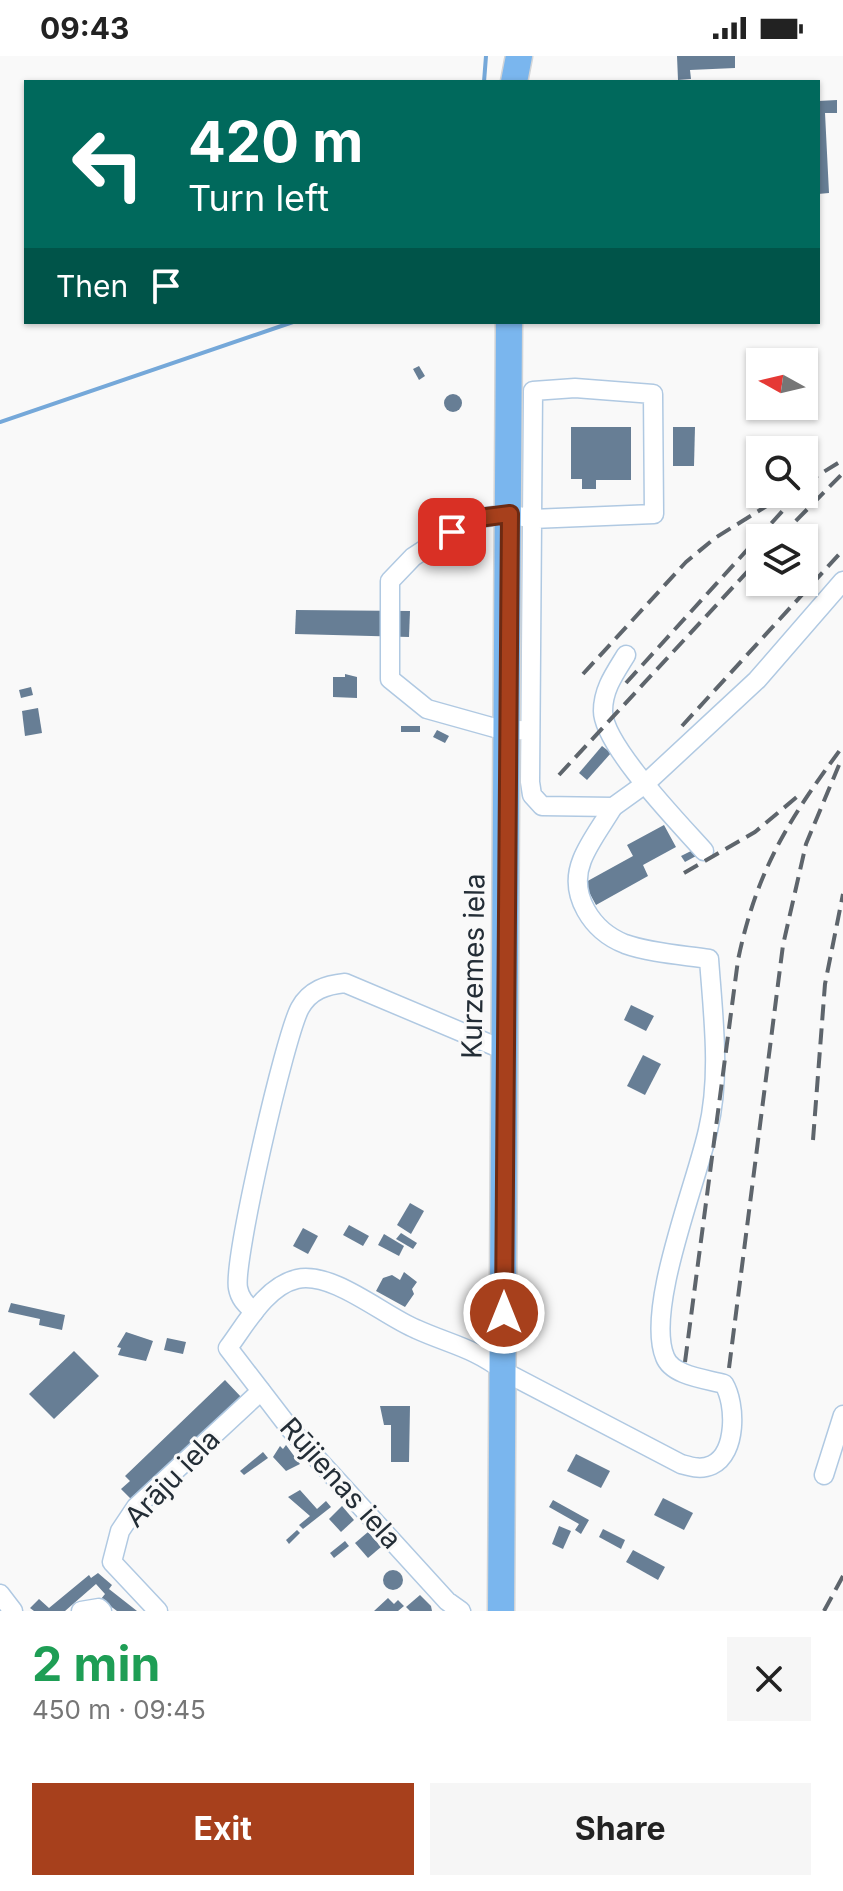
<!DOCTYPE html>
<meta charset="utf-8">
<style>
body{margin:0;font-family:Inter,sans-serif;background:#f6f6f6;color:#222;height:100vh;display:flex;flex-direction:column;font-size:30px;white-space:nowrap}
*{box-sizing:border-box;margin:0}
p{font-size:26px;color:#767676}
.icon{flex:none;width:44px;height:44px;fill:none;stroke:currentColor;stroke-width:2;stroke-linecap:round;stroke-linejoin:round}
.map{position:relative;height:1555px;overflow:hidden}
.side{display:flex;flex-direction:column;background:#fff;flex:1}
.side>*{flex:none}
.hud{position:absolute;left:24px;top:24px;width:796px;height:244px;border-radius:0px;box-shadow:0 2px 6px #0004;background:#00695c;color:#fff;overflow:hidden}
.needle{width:52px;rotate:278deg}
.fabs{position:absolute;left:746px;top:292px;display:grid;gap:16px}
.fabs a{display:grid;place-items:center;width:72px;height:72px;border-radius:0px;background:#fff;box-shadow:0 2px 6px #0004;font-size:40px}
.pin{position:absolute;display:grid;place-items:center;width:68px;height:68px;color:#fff;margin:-34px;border-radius:16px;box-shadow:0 4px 12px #0006}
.me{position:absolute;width:88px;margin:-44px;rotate:0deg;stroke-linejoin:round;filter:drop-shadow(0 0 6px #0008)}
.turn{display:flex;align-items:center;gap:28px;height:168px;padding:0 32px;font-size:36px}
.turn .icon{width:104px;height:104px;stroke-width:2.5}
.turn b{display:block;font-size:56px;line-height:68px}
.then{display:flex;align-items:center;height:76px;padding:0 32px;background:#0003;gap:16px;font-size:30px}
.round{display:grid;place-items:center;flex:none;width:84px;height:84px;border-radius:0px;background:#f6f6f6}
.head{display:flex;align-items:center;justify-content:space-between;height:136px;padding:0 32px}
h1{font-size:48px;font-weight:700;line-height:60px;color:#1e9e55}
.button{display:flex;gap:16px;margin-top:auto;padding:16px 32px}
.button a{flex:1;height:92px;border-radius:0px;background:#a7401c;color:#fff;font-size:32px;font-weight:700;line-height:92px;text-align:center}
.button a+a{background:#f6f6f6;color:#222}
.status{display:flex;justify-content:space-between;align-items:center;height:56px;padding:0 40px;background:#fff;direction:ltr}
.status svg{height:22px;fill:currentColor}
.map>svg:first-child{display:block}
</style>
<div class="status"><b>09:43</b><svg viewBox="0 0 49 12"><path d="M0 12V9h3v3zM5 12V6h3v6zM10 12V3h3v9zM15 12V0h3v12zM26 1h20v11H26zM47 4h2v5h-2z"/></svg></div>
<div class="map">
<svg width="843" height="1555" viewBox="0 0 843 1555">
<rect width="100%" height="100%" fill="#f9f9f9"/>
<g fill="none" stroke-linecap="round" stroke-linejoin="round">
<g stroke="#75a8d9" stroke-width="4">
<path d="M484,26L486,0"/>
<path d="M0,366L293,266"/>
</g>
</g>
<g fill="#677e95">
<path d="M677,0H735V12L690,14L691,23L678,24Z"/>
<path d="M837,44V57H825L829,137L818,138V45Z"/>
<path d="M419,310L425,320L419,324L413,313Z"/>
<circle cx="453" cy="347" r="9"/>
<path d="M571,371H631V424H596V433H582V423H571Z"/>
<path d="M673,371H695L694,410H673Z"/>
<path d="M296,554L410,555L409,581L295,578Z"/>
<path d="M345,618L357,621V642L333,641V621H345Z"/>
<path d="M31,631L33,639L21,642L19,634Z"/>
<path d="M38,652L42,677L25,680L22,655Z"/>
<rect x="401" y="670" width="19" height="6"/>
<path d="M437,674L449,680L445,687L433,681Z"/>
<path d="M602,690L611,697L587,724L579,717Z"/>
<path d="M664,769L676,791L643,809L648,820L596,849L584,827L633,800L627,789Z"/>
<path d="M693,794L696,800L685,806L681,800Z"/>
<path d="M631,949L654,960L646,975L624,964Z"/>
<path d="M643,999L661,1008L645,1039L627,1030Z"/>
<path d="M410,1147L424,1155L411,1178L397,1169Z"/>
<path d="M349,1169L369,1180L363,1190L343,1179Z"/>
<path d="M303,1172L318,1180L308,1198L293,1190Z"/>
<path d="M401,1177L417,1187L413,1193L396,1183Z"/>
<path d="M384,1178L404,1190L399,1200L378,1189Z"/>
<path d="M404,1216L417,1226L412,1233L414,1238L405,1251L376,1235L383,1222L392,1219L400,1224Z"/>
<path d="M11,1247L65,1259L62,1274L39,1269L40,1263L8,1256Z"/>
<path d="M126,1276L153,1285L146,1305L118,1299L121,1292L117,1291Z"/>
<path d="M167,1282L186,1286L183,1298L164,1294Z"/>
<path d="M74,1295L99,1320L54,1363L29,1338Z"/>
<path d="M225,1324L242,1342L133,1445L121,1433L130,1425L125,1420Z"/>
<path d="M380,1350H410L409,1406H391V1369H384Z"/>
<path d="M286,1389L300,1408L286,1415L273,1401L280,1390L283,1393Z"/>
<path d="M263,1396L268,1402L244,1419L240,1415Z"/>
<path d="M576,1398L610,1415L601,1432L567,1415Z"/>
<path d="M300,1434L317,1453L326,1445L331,1451L303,1473L299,1469L310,1460L288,1441Z"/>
<path d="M663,1442L693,1457L684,1474L654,1459Z"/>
<path d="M553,1444L589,1464L581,1478L575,1474L579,1468L549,1451Z"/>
<path d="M342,1450L354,1464L341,1476L329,1463Z"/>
<path d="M559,1470L571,1475L563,1493L552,1488Z"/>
<path d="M603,1473L625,1484L621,1493L599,1481Z"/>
<path d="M297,1474L300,1477L289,1488L286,1484Z"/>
<path d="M368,1476L381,1491L368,1502L355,1487Z"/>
<path d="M345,1485L349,1490L334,1502L330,1497Z"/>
<path d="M633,1494L665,1511L658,1524L626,1506Z"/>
<circle cx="393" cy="1524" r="10"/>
<path d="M98,1517L112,1529L109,1533L137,1555H117L101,1543L105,1538L96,1528L65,1555H34L30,1552L39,1543L49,1552L89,1519L91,1522Z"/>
<path d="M420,1539L431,1550L432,1555H410L406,1551Z"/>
<path d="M388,1542L394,1548L398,1544L404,1550L398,1555H374Z"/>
</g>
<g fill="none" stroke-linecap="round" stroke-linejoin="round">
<g stroke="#b0c9e2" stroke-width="21">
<g id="minor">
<path d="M626,599C615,617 603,633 603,655C603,689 680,768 704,795"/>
<path d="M530,675L495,672L427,653L390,623V525L413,501L471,463L510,458L532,463L654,458L653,338L575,332L533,335L530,726L532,739L542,750L613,751L645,728L757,624L843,525"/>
<path d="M254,1256C246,1248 240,1243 238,1232C233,1205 285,979 300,952C310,934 326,929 345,927L504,994"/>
<path d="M824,1419L843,1359"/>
<path d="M0,1538L13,1555"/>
<path d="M81,1555L99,1552L102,1555"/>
<path d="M158,1555L112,1506L120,1475L136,1451L261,1335"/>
<path d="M461,1555L447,1545L291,1374L228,1292C246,1268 266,1230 297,1223C333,1215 384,1260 416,1273C449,1288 475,1292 505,1316L681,1408C692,1411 701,1414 712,1409C737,1397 736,1348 724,1328C707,1323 672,1320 665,1301C645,1253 697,1126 708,1074C721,1019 713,959 709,903C682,899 650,897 625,888C592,875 568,839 582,804C589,786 603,768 613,751"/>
</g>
</g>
<g stroke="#d3d5d7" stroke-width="29">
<g id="highway">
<path d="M514,26L519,0"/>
<path d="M501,1555L509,266"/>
</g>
</g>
<use href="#minor" stroke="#fff" stroke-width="18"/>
<use href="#highway" stroke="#7ab6ee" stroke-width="26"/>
<g stroke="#5e656c" stroke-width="4" stroke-dasharray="16 8" stroke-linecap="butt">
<path d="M804,428L843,404"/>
<path d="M779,482L843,417"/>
<path d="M583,618L686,506L715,482L786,438"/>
<path d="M626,627L798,438"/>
<path d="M682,670L843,494"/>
<path d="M559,719L760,502"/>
<path d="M684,817L755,776L798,740"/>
<path d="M813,1084L825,928L843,838"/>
<path d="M685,1306L738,904C757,813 789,763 843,690"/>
<path d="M729,1312L783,889L806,788L839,709"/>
<path d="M824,1555L843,1520"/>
</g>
</g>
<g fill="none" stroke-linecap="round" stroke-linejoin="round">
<g stroke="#6d2a12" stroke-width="20">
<path id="route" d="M452,476L471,463L510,458L504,1257"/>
</g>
<use href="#route" stroke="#a7401c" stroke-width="14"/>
</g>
<g text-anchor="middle" stroke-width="6" stroke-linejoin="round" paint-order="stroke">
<g font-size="28" fill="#232d36" stroke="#f9f9f9">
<text transform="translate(473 910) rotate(-89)" y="10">Kurzemes iela</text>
<text transform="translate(172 1422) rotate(-46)" y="10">Arāju iela</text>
<text transform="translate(341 1427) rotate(48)" y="10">Rūjienas iela</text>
</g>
</g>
</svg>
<div class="fabs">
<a><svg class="needle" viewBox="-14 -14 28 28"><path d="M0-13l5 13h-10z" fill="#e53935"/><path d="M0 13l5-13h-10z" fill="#767676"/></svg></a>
<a><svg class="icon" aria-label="search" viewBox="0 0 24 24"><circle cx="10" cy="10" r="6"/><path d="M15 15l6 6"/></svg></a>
<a><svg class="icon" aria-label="layers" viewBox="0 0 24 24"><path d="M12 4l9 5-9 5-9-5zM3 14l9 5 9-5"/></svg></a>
</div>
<div class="pin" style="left:452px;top:476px;background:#d93025"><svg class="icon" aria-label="arrive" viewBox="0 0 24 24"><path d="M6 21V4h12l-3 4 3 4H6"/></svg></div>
<svg class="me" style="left:504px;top:1257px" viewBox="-20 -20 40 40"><circle r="17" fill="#a7401c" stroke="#fff" stroke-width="3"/><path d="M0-11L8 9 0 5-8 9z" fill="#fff"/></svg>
<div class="hud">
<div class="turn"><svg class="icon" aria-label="left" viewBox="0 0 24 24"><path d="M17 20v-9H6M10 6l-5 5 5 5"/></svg><div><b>420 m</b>Turn left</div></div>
<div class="then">Then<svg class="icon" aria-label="arrive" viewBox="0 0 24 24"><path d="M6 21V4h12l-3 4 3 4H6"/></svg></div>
</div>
</div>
<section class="side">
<div class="head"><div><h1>2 min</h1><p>450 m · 09:45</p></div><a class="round"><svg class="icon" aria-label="close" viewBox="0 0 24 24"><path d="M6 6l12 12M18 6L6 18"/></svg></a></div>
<div class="button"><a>Exit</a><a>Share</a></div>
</section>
